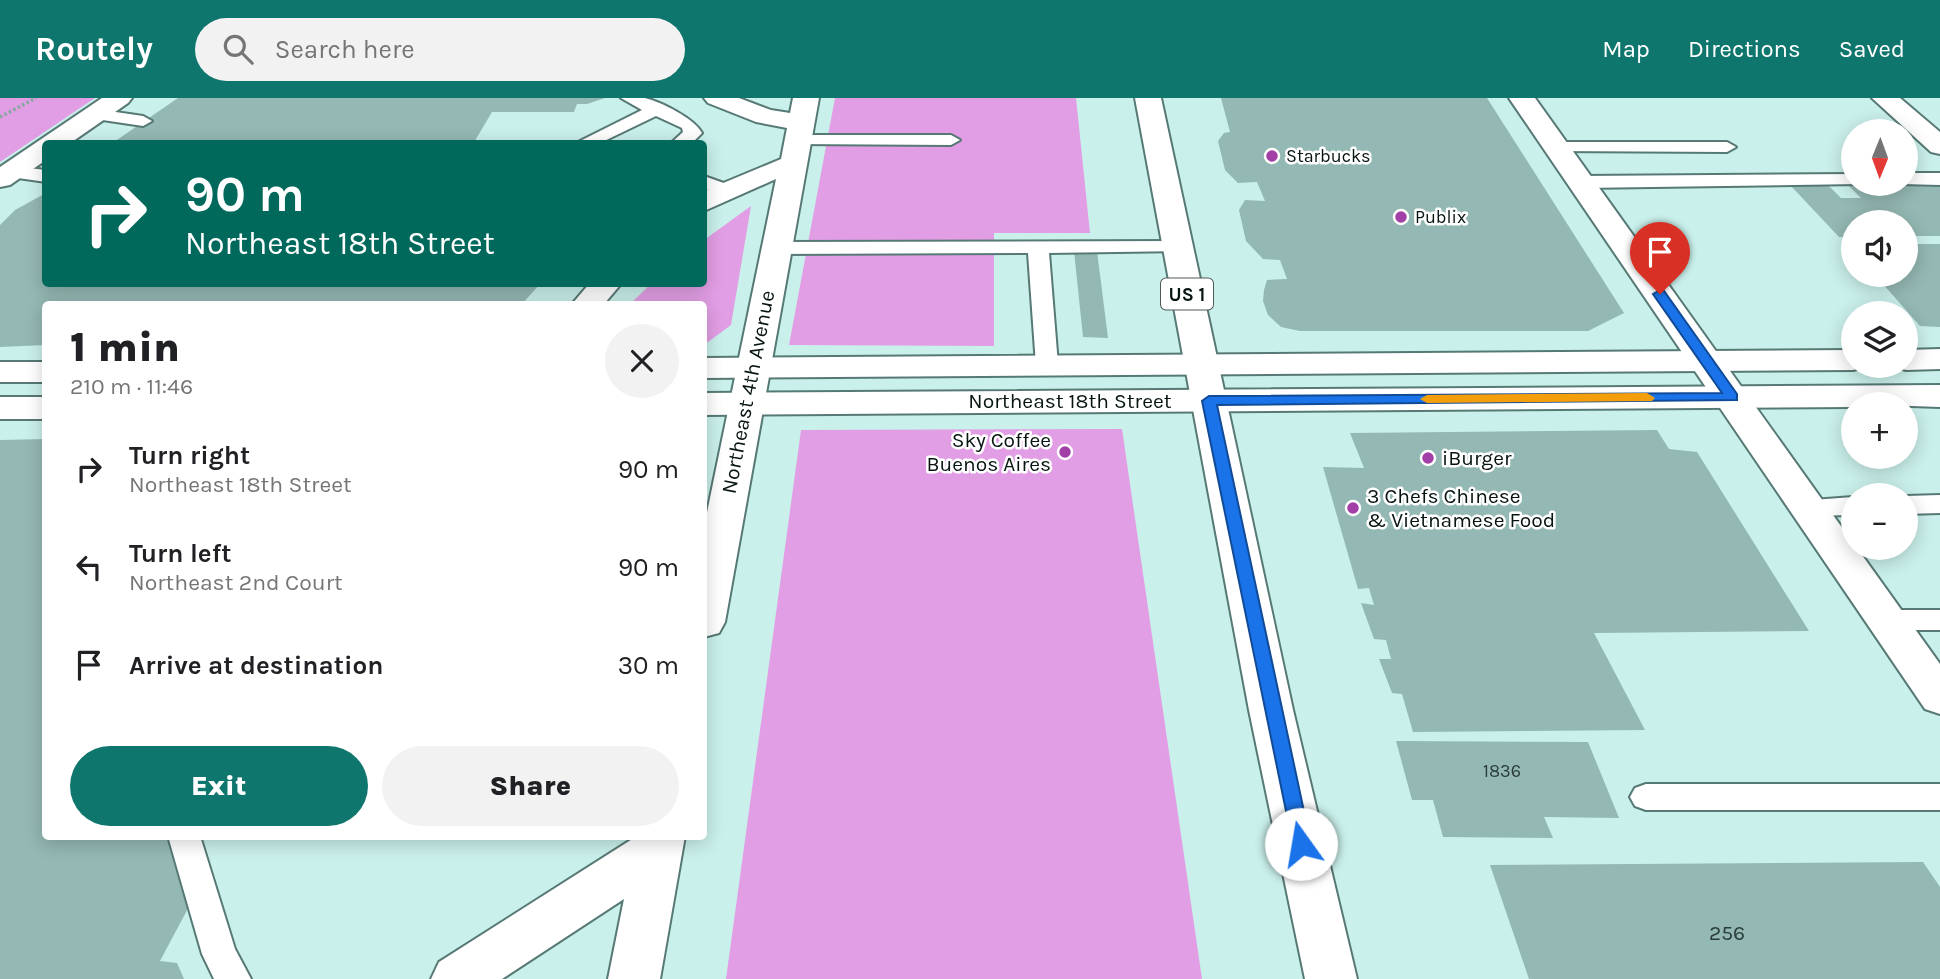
<!DOCTYPE html>
<meta charset="utf-8">
<style>
body{margin:0;font-family:Karla,sans-serif;background:#f2f2f2;color:#202124;height:100vh;display:flex;flex-direction:column;font-size:26px;white-space:nowrap}
*{box-sizing:border-box;margin:0}
p{font-size:23px;color:#757577}
.icon{flex:none;width:38px;height:38px;fill:none;stroke:currentColor;stroke-width:2;stroke-linecap:round;stroke-linejoin:round}
.map{position:relative;flex:1;overflow:hidden}
.panel{position:absolute;left:42px;top:203px;width:665px;height:539px;display:flex;flex-direction:column;background:#fff;border-radius:7px;box-shadow:0 4px 18px #0003}
.panel>*{flex:none}
.hud{position:absolute;left:42px;top:42px;width:665px;height:147px;border-radius:7px;box-shadow:0 4px 18px #0003;background:#00695c;color:#fff;overflow:hidden}
.needle{width:46px;rotate:181deg}
.buttons{position:absolute;left:1841px;top:21px;display:grid;gap:14px}
.buttons a{display:grid;place-items:center;width:77px;height:77px;border-radius:50%;background:#fff;box-shadow:0 4px 18px #0003;font-size:35px}
.pin{position:absolute;display:grid;place-items:center;width:60px;height:60px;color:#fff;margin:-72px -30px;border-radius:50% 50% 50% 0;rotate:-45deg;box-shadow:0 0 7px #0007}
.pin .icon{rotate:45deg}
.me{position:absolute;width:77px;margin:-38px;rotate:347deg;stroke-linejoin:round;filter:drop-shadow(0 0 5px #0008)}
.turn{display:flex;align-items:center;gap:24px;height:147px;padding:0 28px;font-size:32px}
.turn .icon{width:91px;height:91px;stroke-width:2.5}
.turn b{display:block;font-size:49px;line-height:60px}
.round{display:grid;place-items:center;flex:none;width:74px;height:74px;border-radius:37px;background:#f2f2f2}
.headline{display:flex;align-items:center;justify-content:space-between;height:119px;padding:0 28px}
h1{font-size:42px;font-weight:800;line-height:52px}
.primary-button{display:flex;gap:14px;margin-top:auto;padding:14px 28px}
.primary-button a{flex:1;height:80px;border-radius:42px;background:#0f766e;color:#fff;font-size:28px;font-weight:800;line-height:80px;text-align:center}
.primary-button a+a{background:#f2f2f2;color:#202124}
ul{padding:0;list-style:none}
li{display:flex;align-items:center;gap:21px;height:98px;padding:0 28px}
li div{flex:1}
li b{display:block;font-size:26px}
li em{font-style:normal}
header{display:flex;align-items:center;gap:42px;box-sizing:border-box;height:98px;padding:0 35px;background:#0f766e;color:#fff}
header strong{font-size:33px}
nav{display:flex;gap:38px;margin-inline-start:auto;font-size:24px}
.search{width:490px;height:63px;background:#f2f2f2;display:flex;align-items:center;gap:18px;box-sizing:border-box;padding:0 24px;border-radius:38px;color:#757577;font-size:26px}
.map>svg:first-child{display:block}
</style>
<header>
<strong>Routely</strong>
<div class="search"><svg class="icon" aria-label="search" viewBox="0 0 24 24"><circle cx="10" cy="10" r="6"/><path d="M15 15l6 6"/></svg>Search here</div>
<nav><a>Map</a><a>Directions</a><a>Saved</a></nav>
</header>
<div class="map">
<svg width="1940" height="881" viewBox="0 0 1940 881">
<rect width="100%" height="100%" fill="#caf0eb"/>
<g fill="#e29ee4">
<path d="M0,0H95L0,64Z"/>
<path d="M835,0H1076L1090,135H994V248L789,247Z"/>
<path d="M751,108L731,227L704,247V206H630L651,186H704V142Z"/>
<path d="M1122,331L1202,881H726L801,332Z"/>
</g>
<g fill="#94b8b3">
<path d="M178,0H605L587,6H577L574,14H492L473,46H111Z"/>
<path d="M1221,0H1487L1624,215L1588,233H1300L1281,229L1268,217L1263,203L1264,192L1267,182L1287,181L1280,162L1263,161L1246,143L1239,112L1245,102L1265,103L1257,84L1238,85L1225,72L1218,43L1224,35L1230,34Z"/>
<path d="M1828,87L1841,100H1861L1849,88L1932,87L1940,89V138H1906V124H1853V139H1839L1791,88Z"/>
<path d="M46,95V186H540L522,206H46V247L0,249V127L15,112Z"/>
<path d="M1906,146H1940V229L1920,228L1875,177H1906Z"/>
<path d="M1074,153H1097L1108,240L1083,239Z"/>
<path d="M1657,332L1669,351L1697,354L1809,533L1594,535L1645,632L1413,634L1402,596L1392,595L1379,561H1391L1386,542L1374,541L1361,505L1374,507L1369,490L1358,491L1323,369L1364,370L1350,335Z"/>
<path d="M46,341V738H179L193,801L160,863L177,865L184,881H0V342Z"/>
<path d="M1396,643L1588,644L1619,720L1544,719L1553,740L1443,739L1433,702H1412Z"/>
<path d="M1923,764L1940,789V881H1529L1490,767Z"/>
</g>
<g fill="none" stroke-linecap="round" stroke-linejoin="round">
<g stroke="#577975" stroke-width="4">
<g id="lane">
<path d="M621,0C629,0 638,0 645,0C661,4 694,20 702,35L691,46H670L683,34L682,30L656,18L598,46H574L642,12Z"/>
<path d="M95,11L143,18L152,23L143,28L89,20L86,16L89,12Z"/>
<path d="M798,37H951L960,42L951,47L792,46L789,42L792,38Z"/>
<path d="M1556,44H1727L1736,49L1727,54L1550,53L1547,49L1550,45Z"/>
<path d="M11,68L46,72V84L4,78L2,74L4,70Z"/>
<path d="M1906,75H1940V87L1902,86H1906Z"/>
<path d="M1853,76V86H1860L1581,90L1572,84L1581,78Z"/>
<path d="M704,78L732,88L734,92L725,98L704,90Z"/>
<path d="M1178,143L1185,145L1188,149L1185,153L1049,155L1058,267L1055,272H1039L1036,267L1028,155L777,156L770,154L767,150L770,146L777,144Z"/>
<path d="M1940,397V415L1906,416V398Z"/>
<path d="M1853,399V417L1808,418L1799,415L1795,409L1799,403Z"/>
<path d="M1886,512H1940V532H1886L1876,529L1872,522L1876,515Z"/>
<path d="M1646,686H1940V712H1646L1635,708L1630,699L1635,690Z"/>
<path d="M168,738H200L235,851L251,881H214L202,856Z"/>
</g>
</g>
<g stroke="#577975" stroke-width="4">
<g id="street">
<path d="M704,0H739L771,12L790,15L793,0H819L725,524L719,535L704,539V429L776,81L704,113V93L781,61L787,30L756,24L708,5Z"/>
<path d="M1509,0H1535L1853,445V450H1857L1940,566V616L1925,611Z"/>
<path d="M589,186H621L604,206H572Z"/>
<path d="M637,738H685L660,881H608L624,801L502,881H431L439,864Z"/>
</g>
</g>
<g stroke="#577975" stroke-width="4">
<g id="secondary">
<path d="M102,0H132L128,5L69,46H46V62L10,87L0,89V69Z"/>
<path d="M1872,0H1900L1940,34V56L1931,54Z"/>
<path d="M1940,251V271L1906,272L1893,268H1906V252Z"/>
<path d="M1853,252V268L1865,269L1853,272L704,280V260Z"/>
<rect x="0" y="264" width="46" height="20"/>
<path d="M1940,287V309L1853,306V309L704,317V295Z"/>
<rect x="0" y="299" width="46" height="22"/>
</g>
</g>
<g stroke="#577975" stroke-width="4">
<path id="primary" d="M1135,0H1161L1293,612L1357,881H1305L1249,612Z"/>
</g>
<path stroke="#88a6a2" stroke-width="3.5" stroke-dasharray="2.5 2.5" stroke-linecap="butt" d="M0,19L36,0"/>
<use href="#lane" fill="#fff" fill-rule="evenodd"/>
<use href="#street" fill="#fff" fill-rule="evenodd"/>
<use href="#secondary" fill="#fff" fill-rule="evenodd"/>
<use href="#primary" fill="#fff" fill-rule="evenodd"/>
</g>
<path fill="#1a73e8" stroke="#114b97" stroke-width="2" d="M1660,192L1664,193L1737,296V302L1217,307L1311,746L1308,752L1301,754L1294,752L1202,303L1209,298L1722,295L1653,196Z"/>
<path fill="#f59e0b" d="M1647,295L1655,300L1652,303L1427,305L1420,301L1427,297Z"/>
<g fill="#a240a7" stroke="#fff" stroke-width="2.5">
<circle cx="1272" cy="58" r="7"/>
<circle cx="1401" cy="119" r="7"/>
<circle cx="1065" cy="354" r="7"/>
<circle cx="1428" cy="360" r="7"/>
<circle cx="1353" cy="410" r="7"/>
</g>
<g text-anchor="middle" stroke-width="5" stroke-linejoin="round" paint-order="stroke">
<g font-size="18" fill="#061412" stroke="#fff" text-anchor="start">
<text x="1286" y="64">Starbucks</text>
<text x="1415" y="125">Publix</text>
</g>
<g font-size="18" fill="#2a3d3a">
<text x="1502" y="679">1836</text>
</g>
<rect fill="#fff" stroke="#515a59" stroke-width="2" x="1161" y="180.5" width="52" height="31" rx="5"/>
<g font-size="19" font-weight="bold" fill="#061412">
<text x="1187" y="203">US 1</text>
</g>
<g font-size="21" fill="#061412" stroke="#fff">
<text transform="translate(748 294) rotate(-79)" y="7">Northeast 4th Avenue</text>
<text x="1070" y="310">Northeast 18th Street</text>
</g>
<g font-size="21" fill="#061412" stroke="#fff" text-anchor="start">
<text x="1051" y="349" text-anchor="end">Sky Coffee<tspan x="1051" dy="24">Buenos Aires</tspan></text>
<text x="1442" y="367">iBurger</text>
<text x="1367" y="405">3 Chefs Chinese<tspan x="1367" dy="24">&amp; Vietnamese Food</tspan></text>
</g>
<g font-size="21" fill="#2a3d3a">
<text x="1727" y="842">256</text>
</g>
</g>
</svg>
<div class="buttons">
<a><svg class="needle" viewBox="-14 -14 28 28"><path d="M0-13l5 13h-10z" fill="#e53935"/><path d="M0 13l5-13h-10z" fill="#757577"/></svg></a>
<a><svg class="icon" aria-label="sound" viewBox="0 0 24 24"><path d="M4 9h4l5-4v14l-5-4H4zM17 9q2 3 0 6"/></svg></a>
<a><svg class="icon" aria-label="layers" viewBox="0 0 24 24"><path d="M12 4l9 5-9 5-9-5zM3 14l9 5 9-5"/></svg></a>
<a>+</a>
<a>−</a>
</div>
<div class="pin" style="left:1660px;top:196px;background:#d93025"><svg class="icon" aria-label="arrive" viewBox="0 0 24 24"><path d="M6 21V4h12l-3 4 3 4H6"/></svg></div>
<svg class="me" style="left:1301px;top:746px" viewBox="-20 -20 40 40"><circle r="19" fill="#fff"/><path d="M0-13L10 11 0 6-10 11z" fill="#1a73e8"/></svg>
<div class="hud">
<div class="turn"><svg class="icon" aria-label="right" viewBox="0 0 24 24"><path d="M7 20v-9h11M14 6l5 5-5 5"/></svg><div><b>90 m</b>Northeast 18th Street</div></div>
</div>
<section class="panel">
<div class="headline"><div><h1>1 min</h1><p>210 m · 11:46</p></div><a class="round"><svg class="icon" aria-label="close" viewBox="0 0 24 24"><path d="M6 6l12 12M18 6L6 18"/></svg></a></div>
<ul>
<li><svg class="icon" aria-label="right" viewBox="0 0 24 24"><path d="M7 20v-9h11M14 6l5 5-5 5"/></svg><div><b>Turn right</b><p>Northeast 18th Street</p></div><em>90 m</em></li>
<li><svg class="icon" aria-label="left" viewBox="0 0 24 24"><path d="M17 20v-9H6M10 6l-5 5 5 5"/></svg><div><b>Turn left</b><p>Northeast 2nd Court</p></div><em>90 m</em></li>
<li><svg class="icon" aria-label="arrive" viewBox="0 0 24 24"><path d="M6 21V4h12l-3 4 3 4H6"/></svg><div><b>Arrive at destination</b></div><em>30 m</em></li>
</ul>
<div class="primary-button"><a>Exit</a><a>Share</a></div>
</section>
</div>
